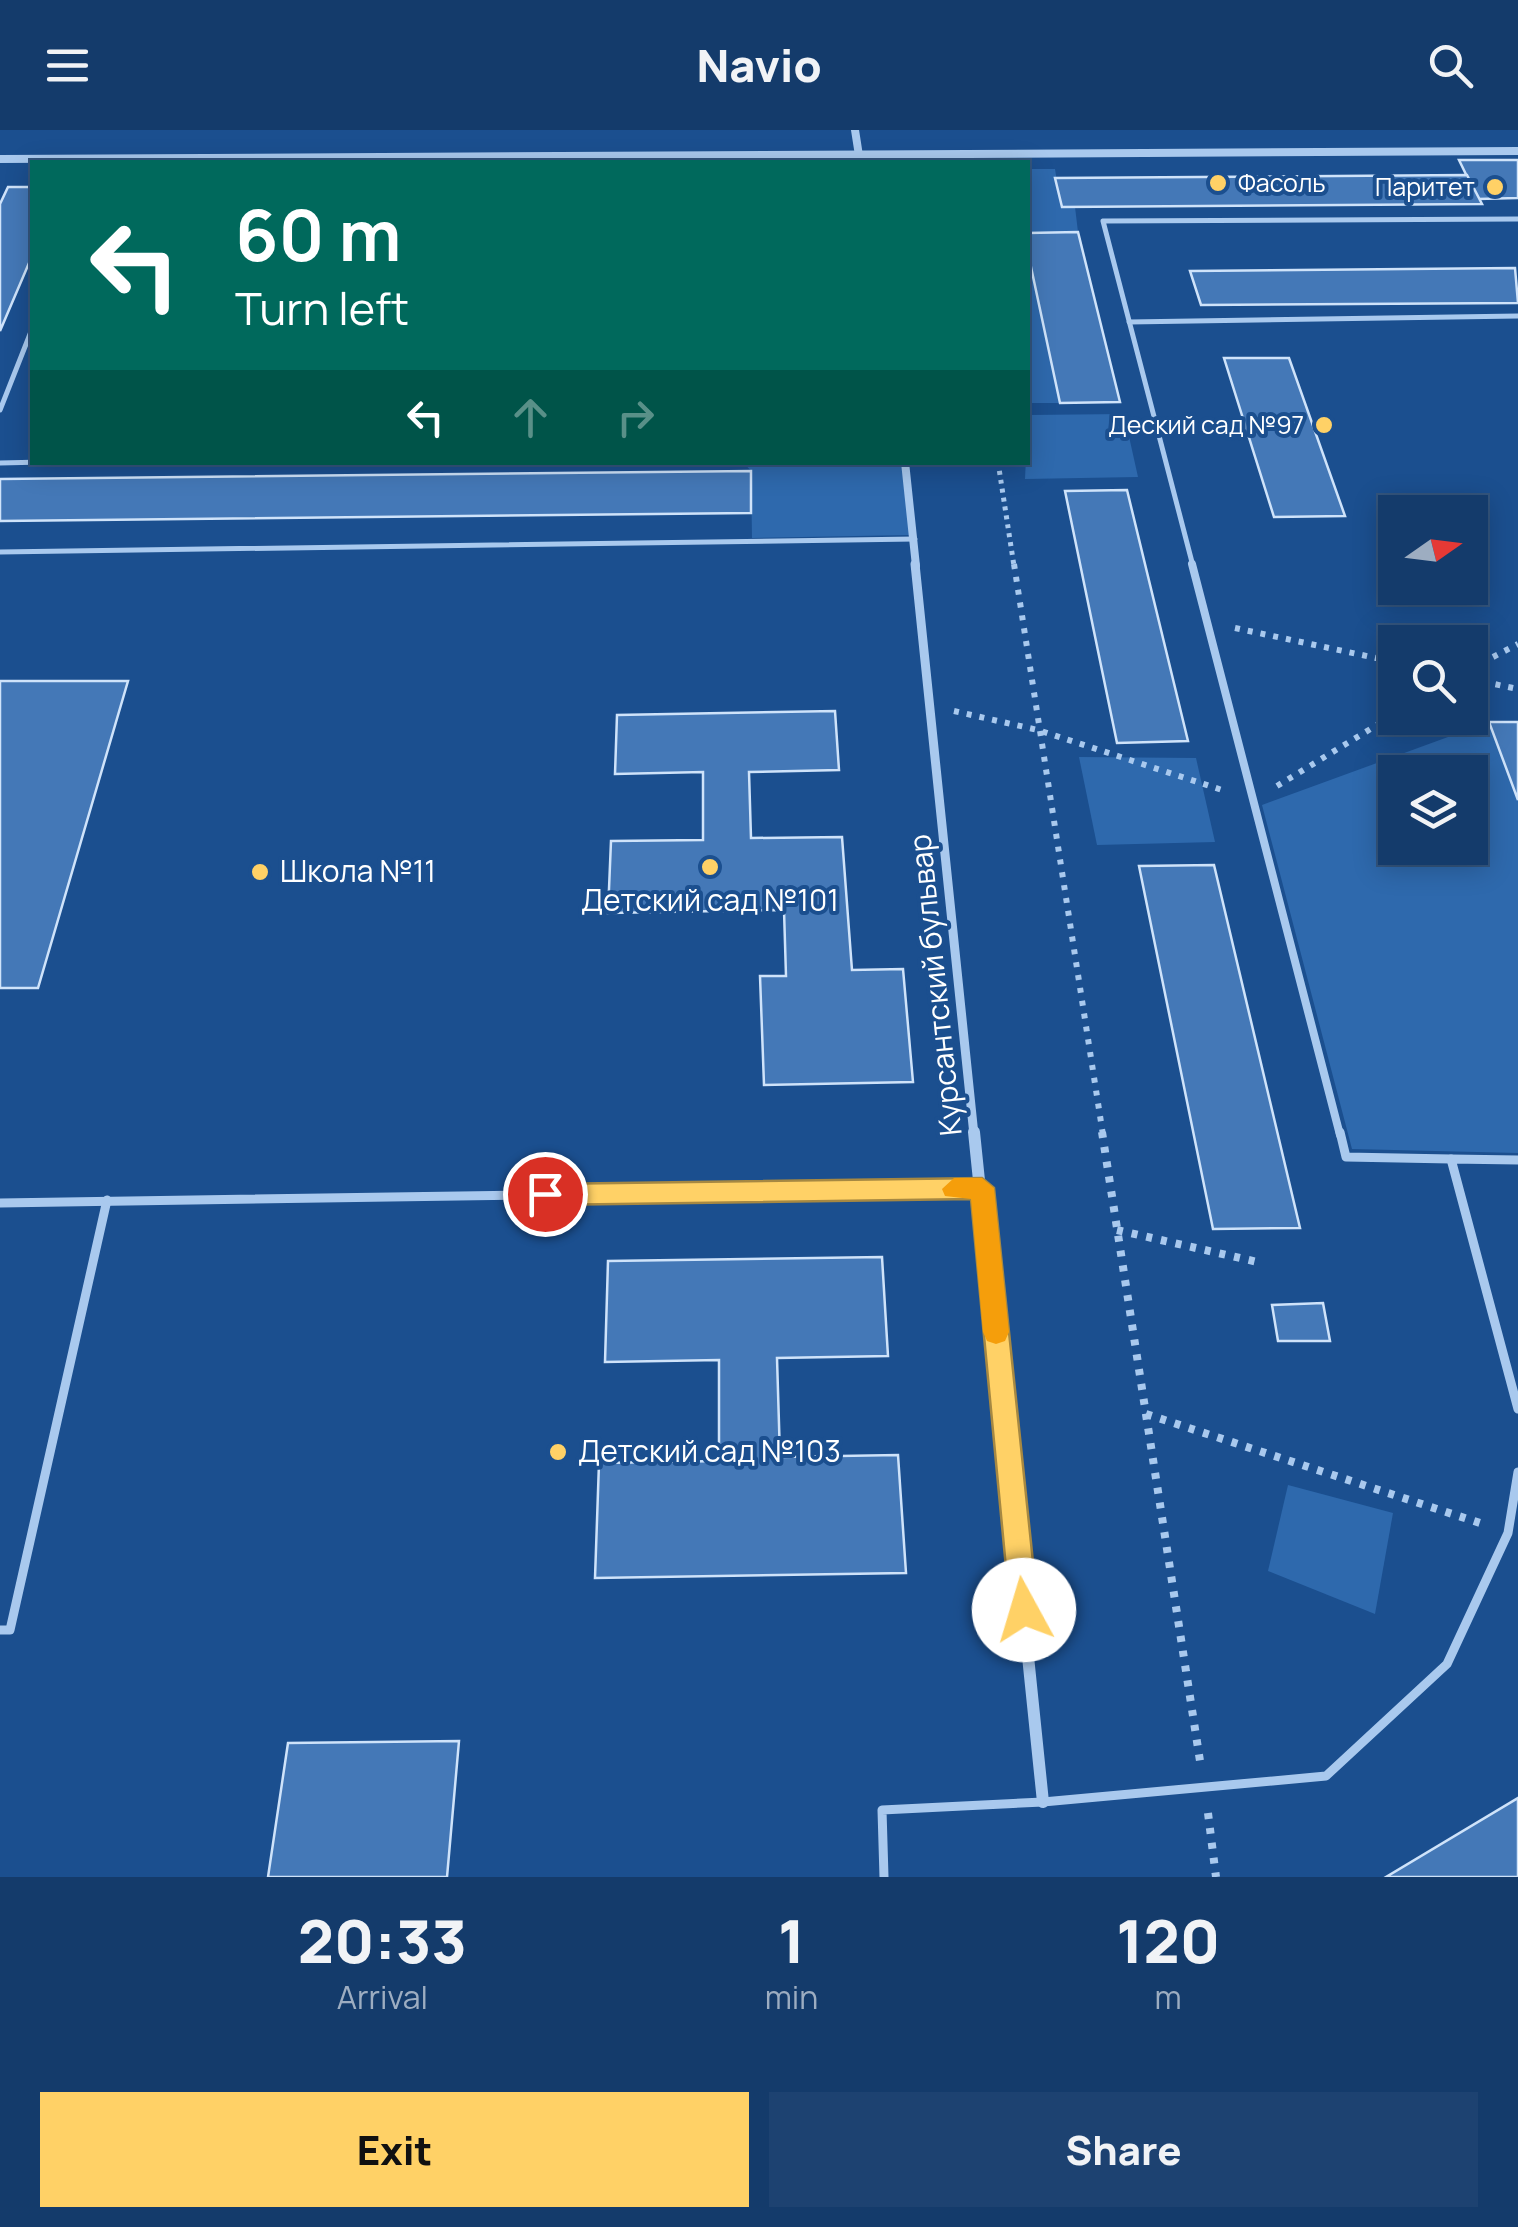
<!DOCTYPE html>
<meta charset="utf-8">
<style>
body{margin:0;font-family:Manrope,sans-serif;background:#1d4271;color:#f1f3f6;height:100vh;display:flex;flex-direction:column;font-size:38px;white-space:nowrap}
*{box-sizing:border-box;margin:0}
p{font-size:32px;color:#9dadc1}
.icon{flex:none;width:55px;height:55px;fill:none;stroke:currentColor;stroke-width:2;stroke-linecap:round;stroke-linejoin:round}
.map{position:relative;height:1747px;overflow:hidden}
.drawer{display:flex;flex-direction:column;background:#143b6b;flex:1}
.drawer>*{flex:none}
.guide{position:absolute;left:30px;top:30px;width:1000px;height:305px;border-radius:0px;box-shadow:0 5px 25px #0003,0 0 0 2px #33557e;background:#00695c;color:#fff;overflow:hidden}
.needle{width:65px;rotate:76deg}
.buttons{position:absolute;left:1378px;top:365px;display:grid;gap:20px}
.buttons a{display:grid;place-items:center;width:110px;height:110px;border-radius:0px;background:#143b6b;box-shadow:0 5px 25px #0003,0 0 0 2px #33557e;font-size:50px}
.pin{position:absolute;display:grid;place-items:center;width:85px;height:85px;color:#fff;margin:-42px;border:5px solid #fff;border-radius:50%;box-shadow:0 2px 10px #0007}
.me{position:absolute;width:110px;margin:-55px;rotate:354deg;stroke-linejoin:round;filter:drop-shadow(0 0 8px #0008)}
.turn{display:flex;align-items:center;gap:35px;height:210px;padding:0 40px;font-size:45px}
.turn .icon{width:130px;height:130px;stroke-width:2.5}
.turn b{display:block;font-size:70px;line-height:85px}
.lanes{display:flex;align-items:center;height:95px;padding:0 40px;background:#0003;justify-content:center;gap:50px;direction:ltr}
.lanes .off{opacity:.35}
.eta{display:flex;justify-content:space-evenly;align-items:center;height:170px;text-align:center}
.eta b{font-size:60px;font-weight:800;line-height:70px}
.primary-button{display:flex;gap:20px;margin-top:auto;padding:20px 40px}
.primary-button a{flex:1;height:115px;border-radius:0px;background:#ffd166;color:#111;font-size:40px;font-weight:800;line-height:115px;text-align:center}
.primary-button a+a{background:#1d4271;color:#f1f3f6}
header{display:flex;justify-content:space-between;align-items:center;height:130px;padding:0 40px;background:#143b6b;font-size:45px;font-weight:800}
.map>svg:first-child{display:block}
</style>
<header><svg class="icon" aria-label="menu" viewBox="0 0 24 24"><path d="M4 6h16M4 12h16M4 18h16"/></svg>Navio<svg class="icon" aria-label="search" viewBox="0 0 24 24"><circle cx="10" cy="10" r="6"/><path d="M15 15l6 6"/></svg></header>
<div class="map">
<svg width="1518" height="1747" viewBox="0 0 1518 1747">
<rect width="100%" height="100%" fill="#1b4f8f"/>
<g fill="#2e69ad" fill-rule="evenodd">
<path d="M1028,39H1055L1061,77H1075L1078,102L1028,103Z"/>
<path d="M1028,123L1060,273H1028Z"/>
<path d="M1124,284L1138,347L1025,349L1028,285Z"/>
<path d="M744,333H903L910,405L752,408L751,341Z"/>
<path d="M1489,592L1518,670V1023L1352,1019L1262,675ZM1470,642V718H1395V642Z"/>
<path d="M1079,627L1196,628L1215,712L1097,715Z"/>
<path d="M1288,1355L1393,1383L1375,1484L1268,1441Z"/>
</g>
<g fill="#4478b7" stroke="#cfe3fa" stroke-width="2.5">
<path d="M1459,30H1518V68L1478,69Z"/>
<path d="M1467,45L1482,74L1062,77L1055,48Z"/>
<path d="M8,57H32V126L0,201V74Z"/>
<path d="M1078,102L1120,272L1060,273L1028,123V103Z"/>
<path d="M1515,138L1518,173L1201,175L1190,141Z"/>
<path d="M1224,228H1289L1345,386L1274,387Z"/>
<path d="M751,341V383L0,391V349Z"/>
<path d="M1127,360L1188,611L1117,613L1065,361Z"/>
<path d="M0,551H128L38,858H0Z"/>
<path d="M835,581L839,640L749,642L751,708L842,707L852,840L903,839L913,952L764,955L760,846H786L784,780L608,783L611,711L703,710V642L615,644L617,585Z"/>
<path d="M1489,592H1518V670Z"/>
<path d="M1214,735L1300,1098L1213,1099L1139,736Z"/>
<path d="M882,1127L888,1226L777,1228L780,1327L898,1325L906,1443L595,1448L599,1333L719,1331V1230L605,1232L608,1131Z"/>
<path d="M1323,1173L1330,1211H1278L1272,1175Z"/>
<path d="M459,1611L447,1747H268L288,1613Z"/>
<path d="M1518,1668V1747H1386Z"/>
</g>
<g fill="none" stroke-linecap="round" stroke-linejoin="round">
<path stroke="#a9c9ee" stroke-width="5" stroke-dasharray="4 5" stroke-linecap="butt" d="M998,332L1014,436"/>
<g stroke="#a9c9ee" stroke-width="6" stroke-dasharray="5 8" stroke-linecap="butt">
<path d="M1014,434L1103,1005"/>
<path d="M1235,498L1395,532"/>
<path d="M1470,539L1518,514"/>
<path d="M1470,549L1518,559"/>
<path d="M954,581L1038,600L1225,661"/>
<path d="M1277,656L1395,584"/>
</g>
<g stroke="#a9c9ee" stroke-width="8" stroke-dasharray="6 9" stroke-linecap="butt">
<path d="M1102,1002L1200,1631"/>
<path d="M1117,1100L1262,1133"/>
<path d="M1146,1284L1483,1394"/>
<path d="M1208,1683L1216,1747"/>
</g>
<g stroke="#a9c9ee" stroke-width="5">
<path d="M1129,192L1518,186"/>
<path d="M0,280L32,199"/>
<path d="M0,333L43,332"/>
<path d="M0,422L915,409"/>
<path d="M1193,436L1103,91L1518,89"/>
</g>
<path stroke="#a9c9ee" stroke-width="8" d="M1192,434L1340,1005"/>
<g stroke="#a9c9ee" stroke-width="9">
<path d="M1340,1002L1346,1027L1451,1029"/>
<path d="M1518,1030L1451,1029L1518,1279"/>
<path d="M0,1073L982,1058"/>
<path d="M0,1500H10L107,1070"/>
<path d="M884,1747L882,1680L1043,1672L1326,1646L1447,1534L1508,1403L1518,1342"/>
</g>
<g stroke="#a9c9ee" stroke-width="8">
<path d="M855,0L860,32"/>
<path d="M0,29L1518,21"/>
<path d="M905,332L916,436"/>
</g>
<path stroke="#a9c9ee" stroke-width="9" d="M915,434L974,1005"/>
<path stroke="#a9c9ee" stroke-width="12" d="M974,1002L1043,1672"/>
</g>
<path fill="#ffd166" stroke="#a68842" stroke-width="2.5" d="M982,1048L994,1058L1038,1480L1034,1491L1024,1495L1014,1491L1010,1480L971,1069L545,1075L532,1064L545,1054Z"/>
<path fill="#f59e0b" d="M954,1048H982L994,1058L1009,1202L1005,1211L996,1214L987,1211L983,1202L971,1069L945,1066L942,1059Z"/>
<g fill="#ffd166" stroke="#1b4f8f" stroke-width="4">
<circle cx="1218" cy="53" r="10"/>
<circle cx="1495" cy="57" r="10"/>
<circle cx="1324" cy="295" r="10"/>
<circle cx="710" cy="737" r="10"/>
<circle cx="260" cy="742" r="10"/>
<circle cx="558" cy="1322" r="10"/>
</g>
<g text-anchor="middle" stroke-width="8" stroke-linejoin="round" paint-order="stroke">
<g font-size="25" fill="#fff" stroke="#1b4f8f" text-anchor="end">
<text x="1238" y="62" text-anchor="start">Фасоль</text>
<text x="1475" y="66">Паритет</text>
<text x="1304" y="304">Деский сад №97</text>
</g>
<g font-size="30" fill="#fff" stroke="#1b4f8f" text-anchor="start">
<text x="280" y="752">Школа №11</text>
<text x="710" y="781" text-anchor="middle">Детский сад №101</text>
<text x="578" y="1332">Детский сад №103</text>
</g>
<g font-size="30" fill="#fff" stroke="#1b4f8f">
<text transform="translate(936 855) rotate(-96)" y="10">Курсантский бульвар</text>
</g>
</g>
</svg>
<div class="buttons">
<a><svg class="needle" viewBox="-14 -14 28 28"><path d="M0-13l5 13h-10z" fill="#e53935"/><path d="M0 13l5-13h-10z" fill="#9dadc1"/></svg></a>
<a><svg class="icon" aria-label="search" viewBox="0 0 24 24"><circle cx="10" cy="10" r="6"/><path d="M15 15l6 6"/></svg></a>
<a><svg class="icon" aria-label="layers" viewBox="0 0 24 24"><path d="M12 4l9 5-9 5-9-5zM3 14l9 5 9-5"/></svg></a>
</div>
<div class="pin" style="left:545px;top:1064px;background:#d93025"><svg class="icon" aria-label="arrive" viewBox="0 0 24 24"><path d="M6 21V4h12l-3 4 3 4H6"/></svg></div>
<svg class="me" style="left:1024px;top:1480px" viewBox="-20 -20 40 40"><circle r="19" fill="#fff"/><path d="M0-13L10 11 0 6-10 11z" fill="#ffd166"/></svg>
<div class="guide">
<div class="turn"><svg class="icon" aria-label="left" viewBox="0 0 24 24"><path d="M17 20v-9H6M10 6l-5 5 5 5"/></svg><div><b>60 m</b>Turn left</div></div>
<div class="lanes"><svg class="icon" aria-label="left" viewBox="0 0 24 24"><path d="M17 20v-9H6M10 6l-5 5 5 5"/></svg><svg class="icon off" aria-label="ahead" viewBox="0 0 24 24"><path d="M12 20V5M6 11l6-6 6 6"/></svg><svg class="icon off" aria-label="right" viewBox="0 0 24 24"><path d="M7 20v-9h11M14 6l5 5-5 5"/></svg></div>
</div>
</div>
<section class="drawer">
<div class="eta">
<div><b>20:33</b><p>Arrival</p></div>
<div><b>1</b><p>min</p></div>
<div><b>120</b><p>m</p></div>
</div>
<div class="primary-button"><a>Exit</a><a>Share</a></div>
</section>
